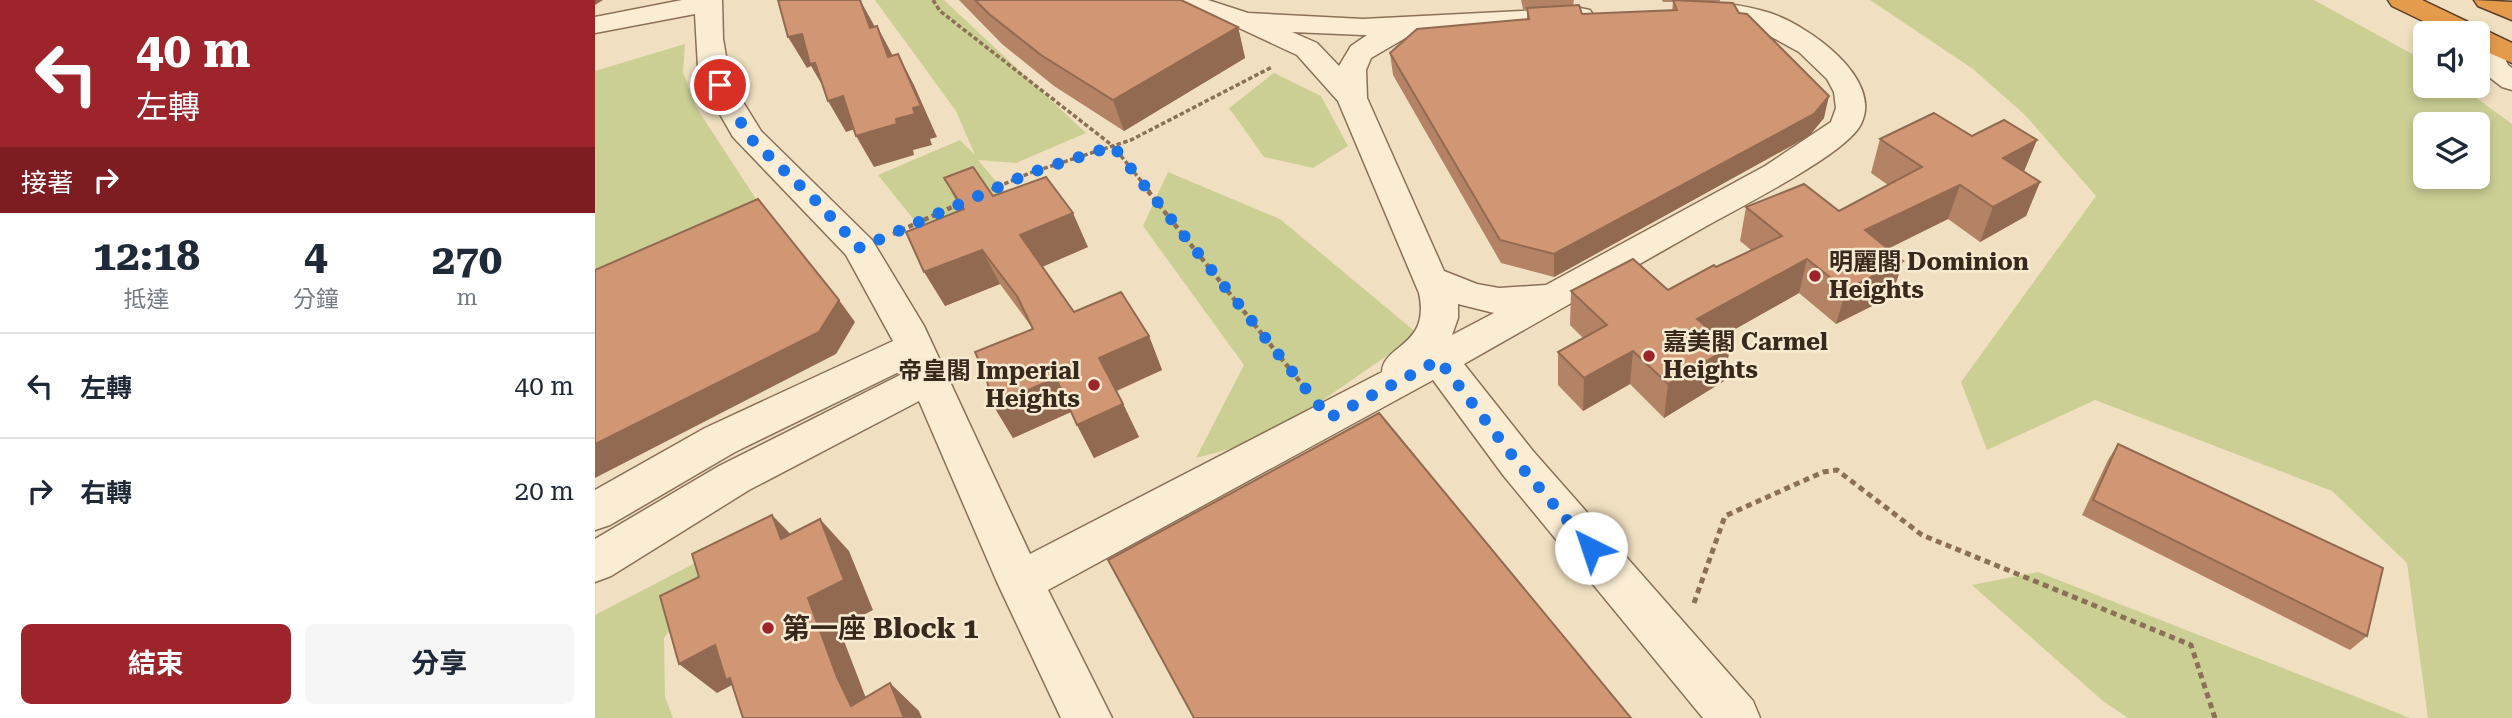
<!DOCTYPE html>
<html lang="zh-TW">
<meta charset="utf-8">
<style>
body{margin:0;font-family:"Roboto Serif","Noto Sans TC",serif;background:#f6f6f7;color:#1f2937;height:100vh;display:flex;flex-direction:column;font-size:26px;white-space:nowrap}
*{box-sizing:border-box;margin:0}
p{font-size:23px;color:#747a83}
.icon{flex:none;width:38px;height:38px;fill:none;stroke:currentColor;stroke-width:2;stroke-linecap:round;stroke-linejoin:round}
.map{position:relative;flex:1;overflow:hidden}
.side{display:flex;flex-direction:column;background:#fff;width:595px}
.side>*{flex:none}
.top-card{background:#9d242a;color:#fff;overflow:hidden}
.controls{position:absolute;left:1818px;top:21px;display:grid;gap:14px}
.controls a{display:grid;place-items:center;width:77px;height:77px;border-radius:10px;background:#fff;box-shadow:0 4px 10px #0003;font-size:35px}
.pin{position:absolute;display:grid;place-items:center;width:60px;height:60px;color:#fff;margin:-30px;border:4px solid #fff;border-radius:50%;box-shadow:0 2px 7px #0007}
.me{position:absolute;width:77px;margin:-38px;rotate:319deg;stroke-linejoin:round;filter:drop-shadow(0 0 5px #0008)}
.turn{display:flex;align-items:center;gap:24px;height:147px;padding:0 21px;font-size:32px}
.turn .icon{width:91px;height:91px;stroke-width:2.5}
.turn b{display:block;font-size:49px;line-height:60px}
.then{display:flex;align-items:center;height:66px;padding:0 21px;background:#0003;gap:14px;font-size:26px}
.eta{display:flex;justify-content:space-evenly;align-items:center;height:119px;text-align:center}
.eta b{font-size:42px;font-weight:700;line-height:49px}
.action{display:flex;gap:14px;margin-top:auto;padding:14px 21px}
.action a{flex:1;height:80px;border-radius:10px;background:#9d242a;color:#fff;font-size:28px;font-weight:700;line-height:80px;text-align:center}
.action a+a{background:#f6f6f7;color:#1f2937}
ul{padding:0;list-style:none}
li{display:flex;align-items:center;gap:21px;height:105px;padding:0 21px;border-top:2px solid #e0e1e3}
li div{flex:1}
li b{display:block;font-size:26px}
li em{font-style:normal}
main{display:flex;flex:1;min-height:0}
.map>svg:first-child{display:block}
</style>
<main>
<section class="side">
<div class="top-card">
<div class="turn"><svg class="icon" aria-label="left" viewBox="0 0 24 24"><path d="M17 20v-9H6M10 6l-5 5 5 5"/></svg><div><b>40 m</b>左轉</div></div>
<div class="then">接著<svg class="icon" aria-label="right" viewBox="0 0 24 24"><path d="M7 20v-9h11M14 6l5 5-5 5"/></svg></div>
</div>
<div class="eta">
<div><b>12:18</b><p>抵達</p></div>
<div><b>4</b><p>分鐘</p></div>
<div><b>270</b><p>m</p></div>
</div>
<ul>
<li><svg class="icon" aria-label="left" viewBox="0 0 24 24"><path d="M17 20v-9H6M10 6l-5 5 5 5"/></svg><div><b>左轉</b></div><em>40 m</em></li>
<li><svg class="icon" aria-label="right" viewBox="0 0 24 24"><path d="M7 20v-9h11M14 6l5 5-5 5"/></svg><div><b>右轉</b></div><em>20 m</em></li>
</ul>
<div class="action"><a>結束</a><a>分享</a></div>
</section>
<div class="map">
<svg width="1917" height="718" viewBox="0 0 1917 718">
<rect width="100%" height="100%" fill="#f0e0c1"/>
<g fill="#cbcf94" fill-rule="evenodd">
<path d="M280,0H349L491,133L421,163L383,160L411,193L327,230L283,175L365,140L380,155L361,111Z"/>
<path d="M1275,0H1719L1830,61V86H1865L1917,124V718H1833L1812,563L1737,491L1500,400L1392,450L1366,382L1501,196L1430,115L1378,69ZM1830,124H1883V177H1830Z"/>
<path d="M90,44L88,72L101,107L161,199L155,219L0,287V71Z"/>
<path d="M679,73L726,96L753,146L718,168L669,157L634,108Z"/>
<path d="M573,172L685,219L823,334L672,439L601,458L649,365L548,226Z"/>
<path d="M106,560L115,576L69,638L70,697L78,718H0V615Z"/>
<path d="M1443,572L1815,718H1533L1508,701L1377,585Z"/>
</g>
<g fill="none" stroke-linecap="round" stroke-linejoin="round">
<g stroke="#8b7057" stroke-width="3">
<g id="minor">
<path d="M87,0H127L128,39L133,68L148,102L166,131L277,240L329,326L435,554L787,372C788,344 836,347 824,293L743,101L702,55L642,27L608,18L582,6L578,0H613L653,13L768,19L985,8L995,10L999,16L995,22L985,24L819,33L776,58L771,70L772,98L849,271L882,284L904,288L951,285L1170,166L1236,122L1241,108L1239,92L1232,79L1204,52L1155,25L1091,17L1087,11L1091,5C1117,0 1150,5 1175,13C1212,25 1289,78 1266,124C1252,154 1141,209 1108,228C1028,273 949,319 869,364L938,451L1158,701L1165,718H1108L908,475L838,380L453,590L517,718H466L402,582L324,401L154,490L16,576L0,582V539L124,466L311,372L310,369L140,452L15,525L0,530V490L110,428L298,341L251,255L138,137L118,102L103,68L100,14L0,33V17ZM697,32L768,35H772L756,46L744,66L722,43ZM863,304L899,313L857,335L863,318Z"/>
<path d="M1889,33L1899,35L1913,65L1917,68V90L1907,87L1885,70L1883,34Z"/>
</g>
</g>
<g stroke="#583f2c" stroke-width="3">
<g id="highway">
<path d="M1793,0H1827L1917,43V63L1883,48V33H1853L1797,6Z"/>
<path d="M1879,0L1917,2V20L1883,6Z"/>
</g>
</g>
<g stroke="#8b7057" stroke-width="3.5" stroke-dasharray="4.5 2.5" stroke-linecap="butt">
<path d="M338,0L345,11L518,146L555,192"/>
<path d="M390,192L435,173L536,140L677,67"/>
</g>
<g stroke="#8b7057" stroke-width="4.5" stroke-dasharray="5 3.5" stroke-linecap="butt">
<path d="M553,191L710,388"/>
<path d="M390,192L393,191"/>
<path d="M298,234L366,203"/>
</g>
<path stroke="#8b7057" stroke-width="5" stroke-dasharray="6 4.5" stroke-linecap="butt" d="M1099,603L1130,516L1228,472L1242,470L1327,535L1596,645L1620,718"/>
<use href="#minor" fill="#fbedd4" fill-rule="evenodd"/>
<use href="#highway" fill="#e59b4c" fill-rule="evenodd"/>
</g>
<g fill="#b48264">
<path d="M364,0H586L643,27L650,58L529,131L459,86L407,44Z"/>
<path d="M926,0H979L978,6L987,14L1077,10L1078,2H1068L1067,0H1125V1L1106,2L1144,13L1229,118L1214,136L959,277L906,263L798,75L795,53L932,19V9H928Z"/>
<path d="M1285,139L1429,171L1445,182L1431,216L1385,242L1353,219L1293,249L1297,296L1241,324L1204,293L1124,338L1135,347L1129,381L1069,418L1035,384L988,411L963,385V352L988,338L975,325L976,291L1073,290L1156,250L1145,241L1151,207L1244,211L1293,185L1276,173Z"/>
<path d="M349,178L398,196L493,247L447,267L479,312L554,336L567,370L522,391L544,437L499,458L476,412L418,438L398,405L438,329L405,284L350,306L366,210Z"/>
<path d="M1523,444L1772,636L1755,650L1487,515L1513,460Z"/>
</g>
<g fill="#926a51">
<path d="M0,0H8L0,5Z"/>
<path d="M265,0L279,25L291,58L275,28Z"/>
<path d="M282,26L298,56L293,57Z"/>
<path d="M643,27L650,58L529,131L518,100Z"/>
<path d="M207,34L233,95L216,66L212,68L193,37Z"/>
<path d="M303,54L319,85L342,137L335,139L337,145L318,150L319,155L279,167L261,136L301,119L318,108Z"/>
<path d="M248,96L266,127L251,132L233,101Z"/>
<path d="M1234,96L1229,118L1214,136L959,277V254Z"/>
<path d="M1442,140L1428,174L1408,158Z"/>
<path d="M1445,182L1431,216L1385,242L1398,207Z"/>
<path d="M1365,185L1353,219L1261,264L1270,230Z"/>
<path d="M478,213L493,247L442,269L425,235Z"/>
<path d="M387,250L405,284L350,306L329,272Z"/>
<path d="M1212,259L1204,293L1098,353L1102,319Z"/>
<path d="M1308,261L1297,296L1241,324L1251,290Z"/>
<path d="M244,300L260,322L241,354L0,478V444Z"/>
<path d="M554,336L567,370L520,391L504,358Z"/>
<path d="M1135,347L1129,381L1069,418L1073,384Z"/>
<path d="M1038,351L1035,384L988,411L989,378Z"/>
<path d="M461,378L478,411L418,438L398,405Z"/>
<path d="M528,404L544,437L499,458L482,425Z"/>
<path d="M177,515L208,547L186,539Z"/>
<path d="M225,519L254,551L278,610L244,628L274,706H256L242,677L213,598Z"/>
<path d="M120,645L171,706L137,685L122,693L84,664Z"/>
<path d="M295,683L324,711L327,718H309Z"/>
</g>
<g fill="#d19774" stroke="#926a51" stroke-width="2">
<path d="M183,0H265L275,28L282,26L293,57L303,54L326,106L318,108L320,114L301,119L302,124L261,136L248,96L233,101L220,63L215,64L207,34L193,37Z"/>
<path d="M380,0H586L643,27L518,100L446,55L394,14Z"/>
<path d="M1078,0L1138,3L1144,13L1152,14L1234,96L1219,114L959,254L905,240L795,53L822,29L934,19L932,8L984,5L987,14L1082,10Z"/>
<path d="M1339,113L1377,136L1409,120L1442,140L1408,158L1445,182L1398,207L1365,185L1270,230L1308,261L1251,290L1212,259L1102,319L1135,347L1073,384L1038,351L989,378L963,352L1012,325L976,291L1038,259L1073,290L1119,265L1121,267L1187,236L1151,207L1209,184L1244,211L1327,167L1285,139Z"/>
<path d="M378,167L398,196L451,177L478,213L425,235L479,312L526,292L554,336L504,358L528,404L482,425L461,378L398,405L391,377L380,352L438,329L422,296L387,250L329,272L311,232L369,209L349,178Z"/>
<path d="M163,199L244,300L224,332L0,444V270Z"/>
<path d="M784,413L1036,718H599L513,560Z"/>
<path d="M1523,444L1788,568L1772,636L1498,500Z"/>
<path d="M177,515L186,539L225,519L249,580L213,598L242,677L256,706L295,683L309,718H148L135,678L131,680L120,645L84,664L65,596L104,577L97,554Z"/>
</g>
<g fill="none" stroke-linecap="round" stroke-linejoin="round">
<path stroke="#1a73e8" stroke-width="12" stroke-dasharray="0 21.6" d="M125,85L154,137L219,199L265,248L435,173L518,146L734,418L844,360L923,463L996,548"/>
</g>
<g fill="#9d242a" stroke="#f7ead1" stroke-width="2.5">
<circle cx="1220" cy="276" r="7"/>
<circle cx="1054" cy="356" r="7"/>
<circle cx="499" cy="385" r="7"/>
<circle cx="173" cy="628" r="7"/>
</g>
<g text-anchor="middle" stroke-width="5" stroke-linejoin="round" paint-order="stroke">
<g font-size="24" font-weight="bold" fill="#39291c" stroke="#f7ead1" text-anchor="start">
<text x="1234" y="270">明麗閣 Dominion<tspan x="1234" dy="28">Heights</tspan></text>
<text x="1068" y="350">嘉美閣 Carmel<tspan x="1068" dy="28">Heights</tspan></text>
<text x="485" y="379" text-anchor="end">帝皇閣 Imperial<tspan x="485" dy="28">Heights</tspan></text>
</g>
<g font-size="28" font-weight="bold" fill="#39291c" stroke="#f7ead1" text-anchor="start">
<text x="187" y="638">第一座 Block 1</text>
</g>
</g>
</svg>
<div class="controls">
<a><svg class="icon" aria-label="sound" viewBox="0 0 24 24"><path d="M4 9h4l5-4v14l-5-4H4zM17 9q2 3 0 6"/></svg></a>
<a><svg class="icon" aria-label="layers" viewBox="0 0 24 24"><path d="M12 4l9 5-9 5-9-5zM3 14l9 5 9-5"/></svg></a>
</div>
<div class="pin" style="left:125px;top:85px;background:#d93025"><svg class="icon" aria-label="arrive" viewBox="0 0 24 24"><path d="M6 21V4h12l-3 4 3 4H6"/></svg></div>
<svg class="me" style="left:996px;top:548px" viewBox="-20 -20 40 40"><circle r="19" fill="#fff"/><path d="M0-13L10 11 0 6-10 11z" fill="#1a73e8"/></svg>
</div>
</main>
